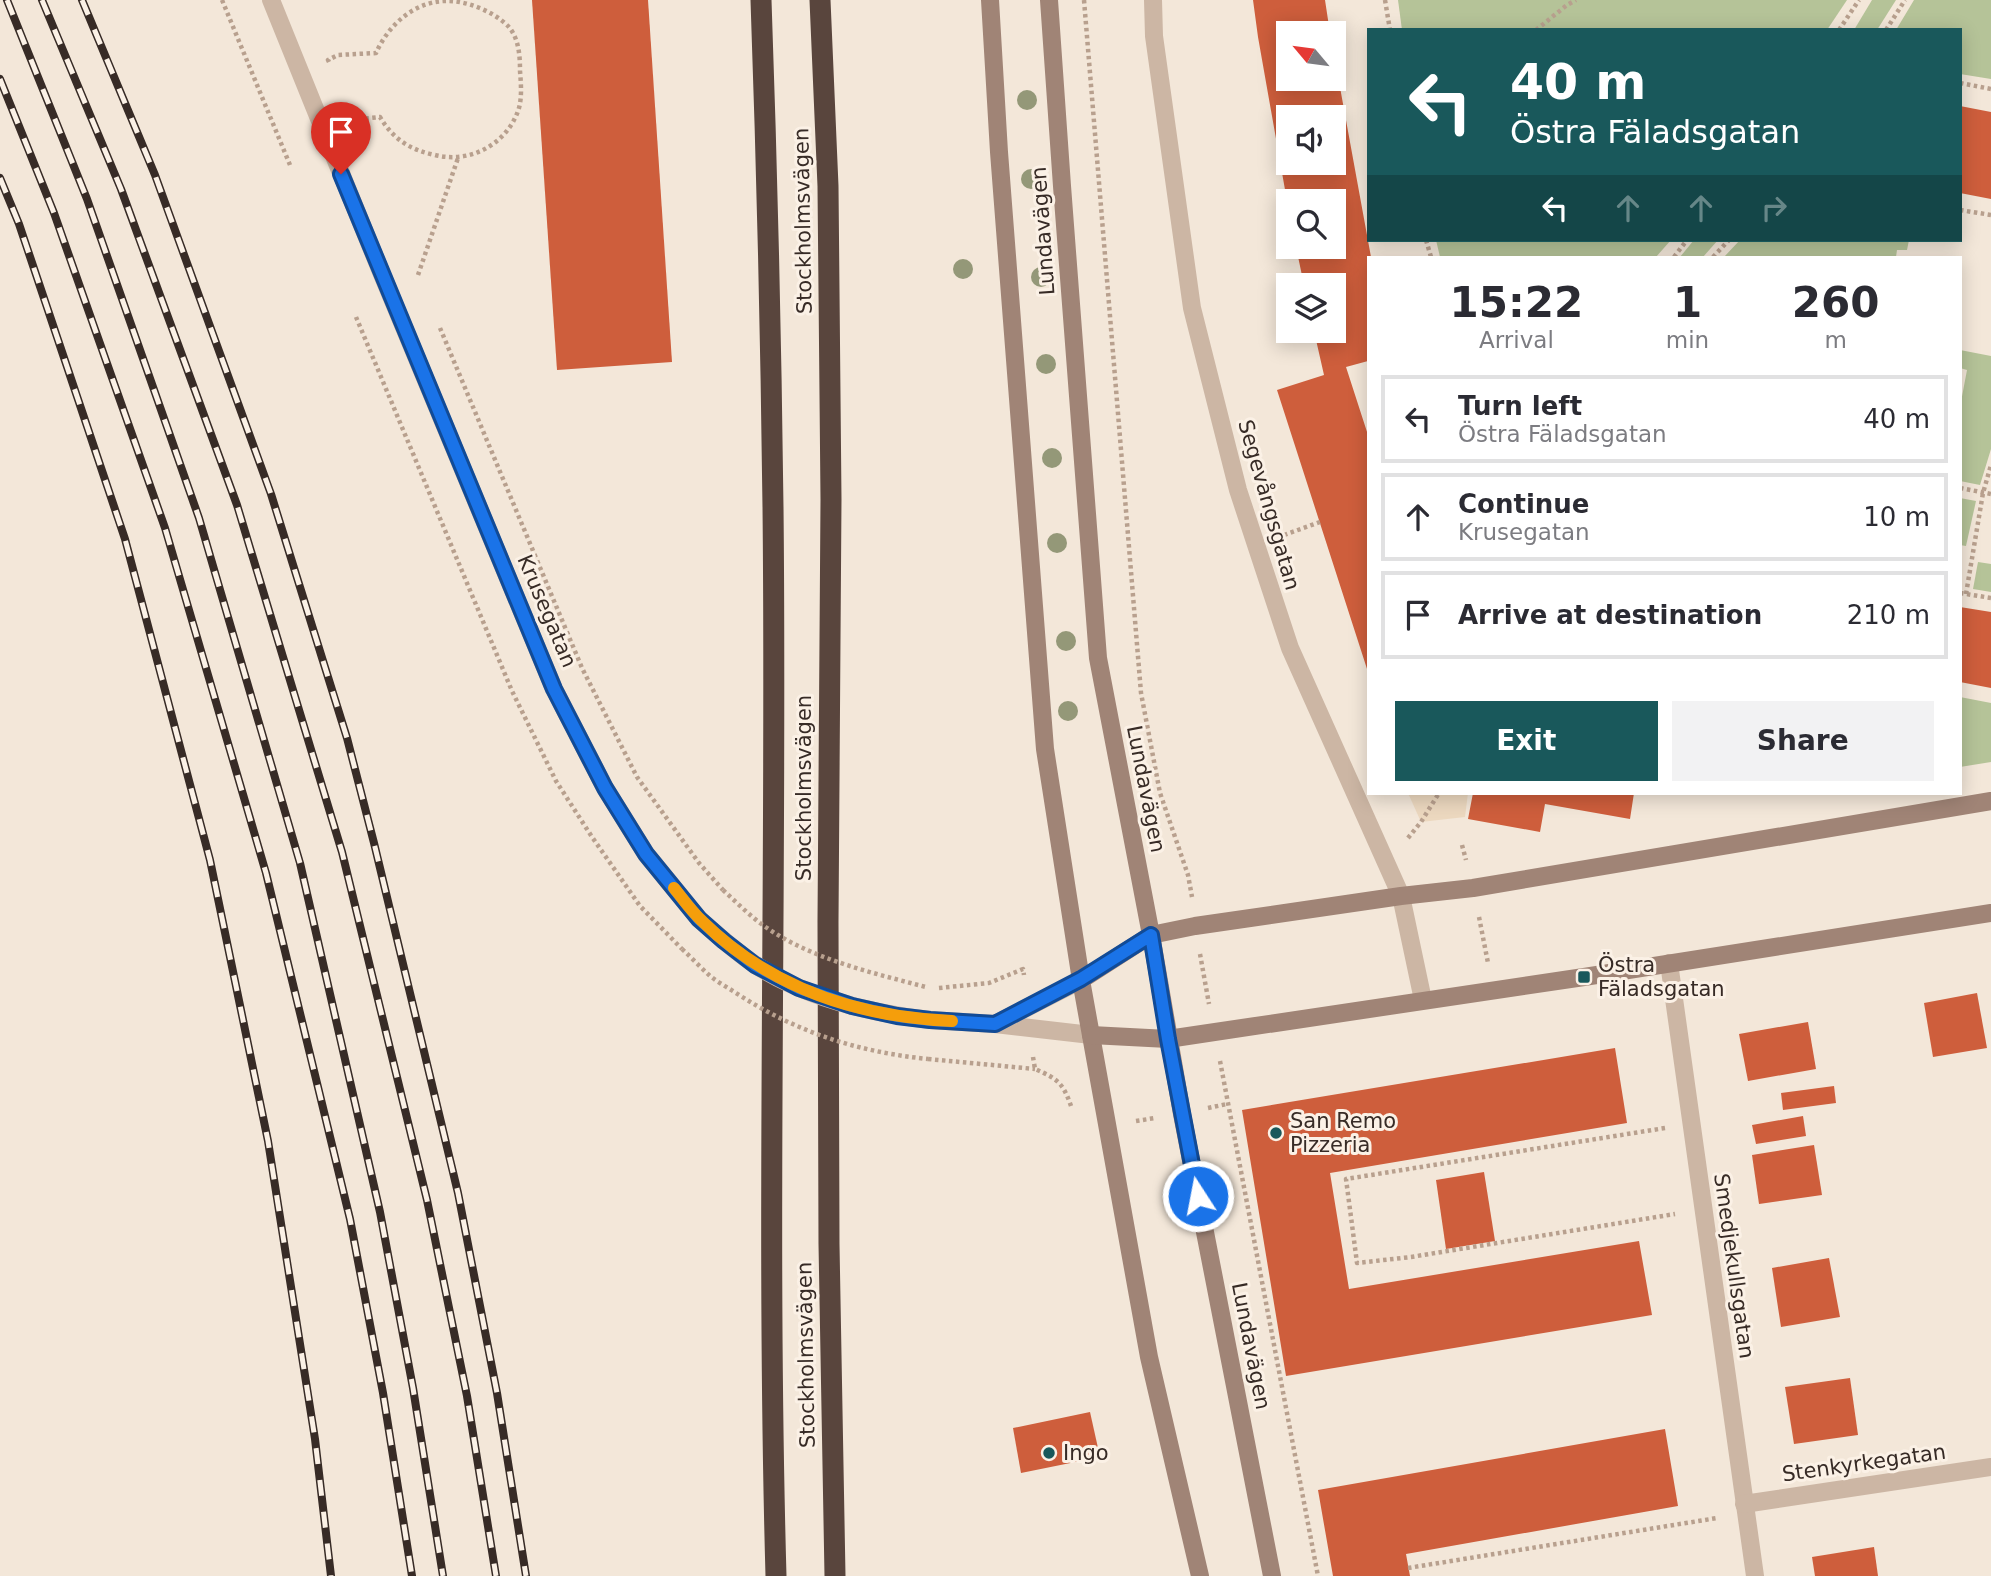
<!DOCTYPE html>
<meta charset="utf-8">
<style>
body{margin:0;font-family:"DejaVu Sans",sans-serif;background:#f2f2f3;color:#2b2b33;height:100vh;display:flex;flex-direction:column;font-size:26px;white-space:nowrap}
*{box-sizing:border-box;margin:0}
p{font-size:23px;color:#7c7c81}
.icon{flex:none;width:38px;height:38px;fill:none;stroke:currentColor;stroke-width:2;stroke-linecap:round;stroke-linejoin:round}
.map{position:relative;flex:1;overflow:hidden}
.panel{position:absolute;left:1367px;top:256px;width:595px;height:539px;display:flex;flex-direction:column;background:#fff;border-radius:0px;box-shadow:0 4px 18px #0003}
.panel>*{flex:none}
.banner{position:absolute;left:1367px;top:28px;width:595px;height:214px;border-radius:0px;box-shadow:0 4px 18px #0003;background:#19585b;color:#fff;overflow:hidden}
.needle{width:46px;rotate:299deg}
.buttons{position:absolute;left:1276px;top:21px;display:grid;gap:14px}
.buttons a{display:grid;place-items:center;width:70px;height:70px;border-radius:0px;background:#fff;box-shadow:0 4px 18px #0003;font-size:35px}
.pin{position:absolute;display:grid;place-items:center;width:60px;height:60px;color:#fff;margin:-72px -30px;border-radius:50% 50% 50% 0;rotate:-45deg;box-shadow:0 0 7px #0007}
.pin .icon{rotate:45deg}
.me{position:absolute;width:77px;margin:-38px;rotate:349deg;stroke-linejoin:round;filter:drop-shadow(0 0 5px #0008)}
.turn{display:flex;align-items:center;gap:24px;height:147px;padding:0 28px;font-size:32px}
.turn .icon{width:91px;height:91px;stroke-width:2.5}
.turn b{display:block;font-size:49px;line-height:60px}
.lanes{display:flex;align-items:center;height:66px;padding:0 28px;background:#0003;justify-content:center;gap:35px;direction:ltr}
.lanes .off{opacity:.35}
.eta{display:flex;justify-content:space-evenly;align-items:center;height:119px;text-align:center}
.eta b{font-size:42px;font-weight:700;line-height:49px}
.button{display:flex;gap:14px;margin-top:auto;padding:14px 28px}
.button a{flex:1;height:80px;border-radius:0px;background:#19585b;color:#fff;font-size:28px;font-weight:700;line-height:80px;text-align:center}
.button a+a{background:#f2f2f3;color:#2b2b33}
ul{padding:0;list-style:none}
li{display:flex;align-items:center;gap:21px;height:88px;margin:0 14px 10px;padding:0 14px;border:4px solid #e1e1e2;border-radius:0px}
li div{flex:1}
li b{display:block;font-size:26px}
li em{font-style:normal}
.map>svg:first-child{display:block}
</style>
<div class="map">
<svg width="1991" height="1576" viewBox="0 0 1991 1576">
<rect width="100%" height="100%" fill="#f3e7d9"/>
<g fill="#b5c398">
<path d="M1398,0H1847L1827,30H1402Z"/>
<path d="M1872,0H1896L1877,30H1854Z"/>
<path d="M1914,0H1991V79L1960,74V30H1896Z"/>
<path d="M1436,240H1671L1656,257H1440Z"/>
<path d="M1694,240H1718L1703,257H1680Z"/>
<path d="M1740,240H1909L1907,250H1897L1896,257H1724Z"/>
<path d="M1960,350L1991,356V449L1980,485L1960,481V407L1967,370L1960,368Z"/>
<path d="M1960,498L1976,501L1966,546L1960,545Z"/>
<path d="M1978,562L1991,564V592L1973,589Z"/>
<path d="M1960,697L1991,703V762L1960,767Z"/>
</g>
<path fill="#ecd8bf" d="M1408,793H1468L1465,817L1421,822Z"/>
<g fill="#ce5e3c" fill-rule="evenodd">
<path d="M532,0H648L672,362L557,370Z"/>
<path d="M1253,0H1325L1330,33H1288V79H1334L1335,60L1371,257H1368V361L1346,367L1368,435V672L1277,390L1324,375L1314,331H1334V285H1304L1296,247H1334V201H1287L1258,37ZM1288,117H1334V163H1288Z"/>
<path d="M1960,106L1991,112V199L1960,193Z"/>
<path d="M1960,607L1991,612V688L1960,682Z"/>
<path d="M1473,793H1634L1630,819L1545,804L1540,832L1468,819Z"/>
<path d="M1977,993L1987,1048L1933,1057L1924,1003Z"/>
<path d="M1808,1022L1816,1069L1748,1081L1739,1034Z"/>
<path d="M1615,1048L1627,1123L1330,1173L1349,1289L1639,1241L1652,1315L1286,1376L1242,1110Z"/>
<path d="M1834,1086L1836,1103L1783,1110L1781,1093Z"/>
<path d="M1803,1116L1806,1136L1756,1144L1752,1125Z"/>
<path d="M1814,1145L1822,1195L1759,1204L1752,1155Z"/>
<path d="M1484,1172L1495,1241L1446,1249L1436,1180Z"/>
<path d="M1829,1258L1840,1317L1781,1327L1772,1268Z"/>
<path d="M1850,1378L1858,1435L1794,1444L1785,1387Z"/>
<path d="M1090,1412L1100,1457L1021,1473L1013,1428Z"/>
<path d="M1665,1429L1678,1506L1406,1554L1410,1576H1333L1318,1490Z"/>
<path d="M1874,1547L1878,1576H1815L1812,1557Z"/>
</g>
<g fill="none" stroke-linecap="round" stroke-linejoin="round">
<g stroke="#b8a08e" stroke-width="4.5" stroke-dasharray="3.5 3.5" stroke-linecap="butt">
<path d="M222,0L290,165"/>
<path d="M1084,0L1141,693L1160,793L1188,875L1192,897"/>
<path d="M1385,0L1390,30"/>
<path d="M1536,30L1567,5L1576,0"/>
<path d="M1839,30L1859,0"/>
<path d="M1886,30L1905,0"/>
<path d="M329,62L328,60L338,55L376,53C388,26 413,2 445,1C465,0 493,11 508,26C519,38 520,56 520,71C521,83 522,97 519,108C508,144 470,164 435,155C410,150 393,139 380,117L353,120"/>
<path d="M1960,83L1991,89"/>
<path d="M1960,210L1991,215"/>
<path d="M1426,240L1431,257"/>
<path d="M1674,257L1687,240"/>
<path d="M1713,257L1729,240"/>
<path d="M418,275L458,158"/>
<path d="M356,317L512,691L556,781L592,837L640,906L682,949"/>
<path d="M440,328L582,668L637,777L699,863L723,890"/>
<path d="M1960,488L1991,494"/>
<path d="M1284,535L1320,522"/>
<path d="M1960,593L1991,598"/>
<path d="M1966,594L1983,493L1991,465"/>
<path d="M1408,838L1421,822L1439,793"/>
<path d="M1462,845L1466,860"/>
<path d="M1479,917L1488,963"/>
<path d="M1200,954L1209,1004"/>
<path d="M939,988L989,983L1023,969L1024,975"/>
<path d="M1033,1057L1035,1069C1058,1079 1063,1083 1071,1106"/>
<path d="M928,1059L1035,1069"/>
<path d="M1220,1061L1318,1576"/>
<path d="M1208,1108L1227,1104"/>
<path d="M1136,1121L1155,1118"/>
<path d="M1665,1128L1346,1179L1357,1263L1411,1257L1675,1214"/>
<path d="M1408,1568L1717,1518"/>
</g>
<g stroke="#ccb6a4" stroke-width="18">
<path d="M271,0L381,272L554,689L605,788L646,854L699,919"/>
<path d="M1153,0L1154,36L1192,308L1238,490L1290,648L1401,896L1423,1000"/>
<path d="M1669,963L1755,1576"/>
<path d="M930,1020L995,1024L1091,1035"/>
<path d="M995,1024L1081,980"/>
<path d="M1744,1504L1991,1467"/>
</g>
<g stroke="#a08476" stroke-width="18">
<path d="M990,0L999,152L1045,749L1081,980L1149,1357L1200,1576"/>
<path d="M1049,0L1062,186L1098,658L1151,935L1182,1114L1272,1576"/>
<path d="M1081,980L1151,935L1195,926L1401,896L1473,888L1991,801"/>
<path d="M1091,1035L1168,1039L1584,977L1991,913"/>
</g>
<g stroke="#59453d" stroke-width="21">
<path d="M761,0C767,169 771,338 773,507C777,863 766,1220 776,1576"/>
<path d="M820,0L828,186L831,499L828,922L829,1244L835,1576"/>
</g>
<g stroke="#372b26" stroke-width="8">
<g id="rail">
<path d="M7,0L87,199L199,518L300,863L380,1212L413,1388L443,1576"/>
<path d="M42,0L121,189L237,505L342,852L427,1200L467,1396L496,1576"/>
<path d="M82,0L155,175L271,494L347,738L374,843L458,1193L497,1393L526,1576"/>
<path d="M0,79L54,213L165,528L266,873L350,1219L383,1393L412,1576"/>
<path d="M0,178L19,224L125,539L210,860L268,1141L315,1439L331,1576"/>
</g>
</g>
<use href="#rail" stroke="#fbf1e6" stroke-width="5" stroke-dasharray="16" stroke-linecap="butt"/>
<g stroke="#b8a08e" stroke-width="4.5" stroke-dasharray="3.5 3.5" stroke-linecap="butt">
<path d="M723,890C735,901 747,913 760,923C807,958 869,972 926,987"/>
<path d="M682,949C691,957 700,967 709,975C717,982 727,987 736,993C796,1032 858,1052 928,1059"/>
</g>
<path stroke="#ccb6a4" stroke-width="18" d="M699,919C717,935 735,951 754,964C806,998 869,1013 930,1020"/>
</g>
<g fill="#949878">
<circle cx="1027" cy="100" r="10"/>
<circle cx="1031" cy="179" r="10"/>
<circle cx="963" cy="269" r="10"/>
<circle cx="1041" cy="277" r="10"/>
<circle cx="1046" cy="364" r="10"/>
<circle cx="1052" cy="458" r="10"/>
<circle cx="1057" cy="543" r="10"/>
<circle cx="1066" cy="641" r="10"/>
<circle cx="1068" cy="711" r="10"/>
</g>
<g fill="none" stroke-linecap="round" stroke-linejoin="round">
<g stroke="#114b97" stroke-width="18">
<path id="route" d="M341,174L554,689L605,788L646,854L699,919L724,941L755,965L799,988L852,1006L897,1016L930,1020L995,1024L1081,979L1151,935L1168,1039L1198,1196"/>
</g>
<use href="#route" stroke="#1a73e8" stroke-width="12"/>
<path stroke="#f59e0b" stroke-width="12" d="M674,888C683,899 691,911 702,921C770,988 858,1017 952,1021"/>
</g>
<g fill="#19585b" stroke="#fbf1e6" stroke-width="2.5">
<rect x="1577" y="970" width="14" height="14" rx="3.5"/>
<circle cx="1276" cy="1133" r="7"/>
<circle cx="1049" cy="1453" r="7"/>
</g>
<g text-anchor="middle" stroke-width="6" stroke-linejoin="round" paint-order="stroke">
<g font-size="21" fill="#372b26" stroke="#fbf1e6">
<text transform="translate(803 221) rotate(-91)" y="7">Stockholmsvägen</text>
<text transform="translate(1043 231) rotate(-94)" y="7">Lundavägen</text>
<text transform="translate(1269 505) rotate(74)" y="7">Segevångsgatan</text>
<text transform="translate(547 611) rotate(67)" y="7">Krusegatan</text>
<text transform="translate(804 788) rotate(-90)" y="7">Stockholmsvägen</text>
<text transform="translate(1146 789) rotate(79)" y="7">Lundavägen</text>
<text transform="translate(1734 1266) rotate(82)" y="7">Smedjekullsgatan</text>
<text transform="translate(1251 1346) rotate(79)" y="7">Lundavägen</text>
<text transform="translate(806 1355) rotate(-91)" y="7">Stockholmsvägen</text>
<text transform="translate(1864 1463) rotate(-8)" y="7">Stenkyrkegatan</text>
</g>
<g font-size="21" fill="#372b26" stroke="#fbf1e6" text-anchor="start">
<text x="1598" y="972">Östra<tspan x="1598" dy="24">Fäladsgatan</tspan></text>
<text x="1290" y="1128">San Remo<tspan x="1290" dy="24">Pizzeria</tspan></text>
<text x="1063" y="1460">Ingo</text>
</g>
</g>
</svg>
<div class="buttons">
<a><svg class="needle" viewBox="-14 -14 28 28"><path d="M0-13l5 13h-10z" fill="#e53935"/><path d="M0 13l5-13h-10z" fill="#7c7c81"/></svg></a>
<a><svg class="icon" aria-label="sound" viewBox="0 0 24 24"><path d="M4 9h4l5-4v14l-5-4H4zM17 9q2 3 0 6"/></svg></a>
<a><svg class="icon" aria-label="search" viewBox="0 0 24 24"><circle cx="10" cy="10" r="6"/><path d="M15 15l6 6"/></svg></a>
<a><svg class="icon" aria-label="layers" viewBox="0 0 24 24"><path d="M12 4l9 5-9 5-9-5zM3 14l9 5 9-5"/></svg></a>
</div>
<div class="pin" style="left:341px;top:174px;background:#d93025"><svg class="icon" aria-label="arrive" viewBox="0 0 24 24"><path d="M6 21V4h12l-3 4 3 4H6"/></svg></div>
<svg class="me" style="left:1198px;top:1196px" viewBox="-20 -20 40 40"><circle r="17" fill="#1a73e8" stroke="#fff" stroke-width="3"/><path d="M0-11L8 9 0 5-8 9z" fill="#fff"/></svg>
<div class="banner">
<div class="turn"><svg class="icon" aria-label="left" viewBox="0 0 24 24"><path d="M17 20v-9H6M10 6l-5 5 5 5"/></svg><div><b>40 m</b>Östra Fäladsgatan</div></div>
<div class="lanes"><svg class="icon" aria-label="left" viewBox="0 0 24 24"><path d="M17 20v-9H6M10 6l-5 5 5 5"/></svg><svg class="icon off" aria-label="ahead" viewBox="0 0 24 24"><path d="M12 20V5M6 11l6-6 6 6"/></svg><svg class="icon off" aria-label="ahead" viewBox="0 0 24 24"><path d="M12 20V5M6 11l6-6 6 6"/></svg><svg class="icon off" aria-label="right" viewBox="0 0 24 24"><path d="M7 20v-9h11M14 6l5 5-5 5"/></svg></div>
</div>
<section class="panel">
<div class="eta">
<div><b>15:22</b><p>Arrival</p></div>
<div><b>1</b><p>min</p></div>
<div><b>260</b><p>m</p></div>
</div>
<ul>
<li><svg class="icon" aria-label="left" viewBox="0 0 24 24"><path d="M17 20v-9H6M10 6l-5 5 5 5"/></svg><div><b>Turn left</b><p>Östra Fäladsgatan</p></div><em>40 m</em></li>
<li><svg class="icon" aria-label="ahead" viewBox="0 0 24 24"><path d="M12 20V5M6 11l6-6 6 6"/></svg><div><b>Continue</b><p>Krusegatan</p></div><em>10 m</em></li>
<li><svg class="icon" aria-label="arrive" viewBox="0 0 24 24"><path d="M6 21V4h12l-3 4 3 4H6"/></svg><div><b>Arrive at destination</b></div><em>210 m</em></li>
</ul>
<div class="button"><a>Exit</a><a>Share</a></div>
</section>
</div>
